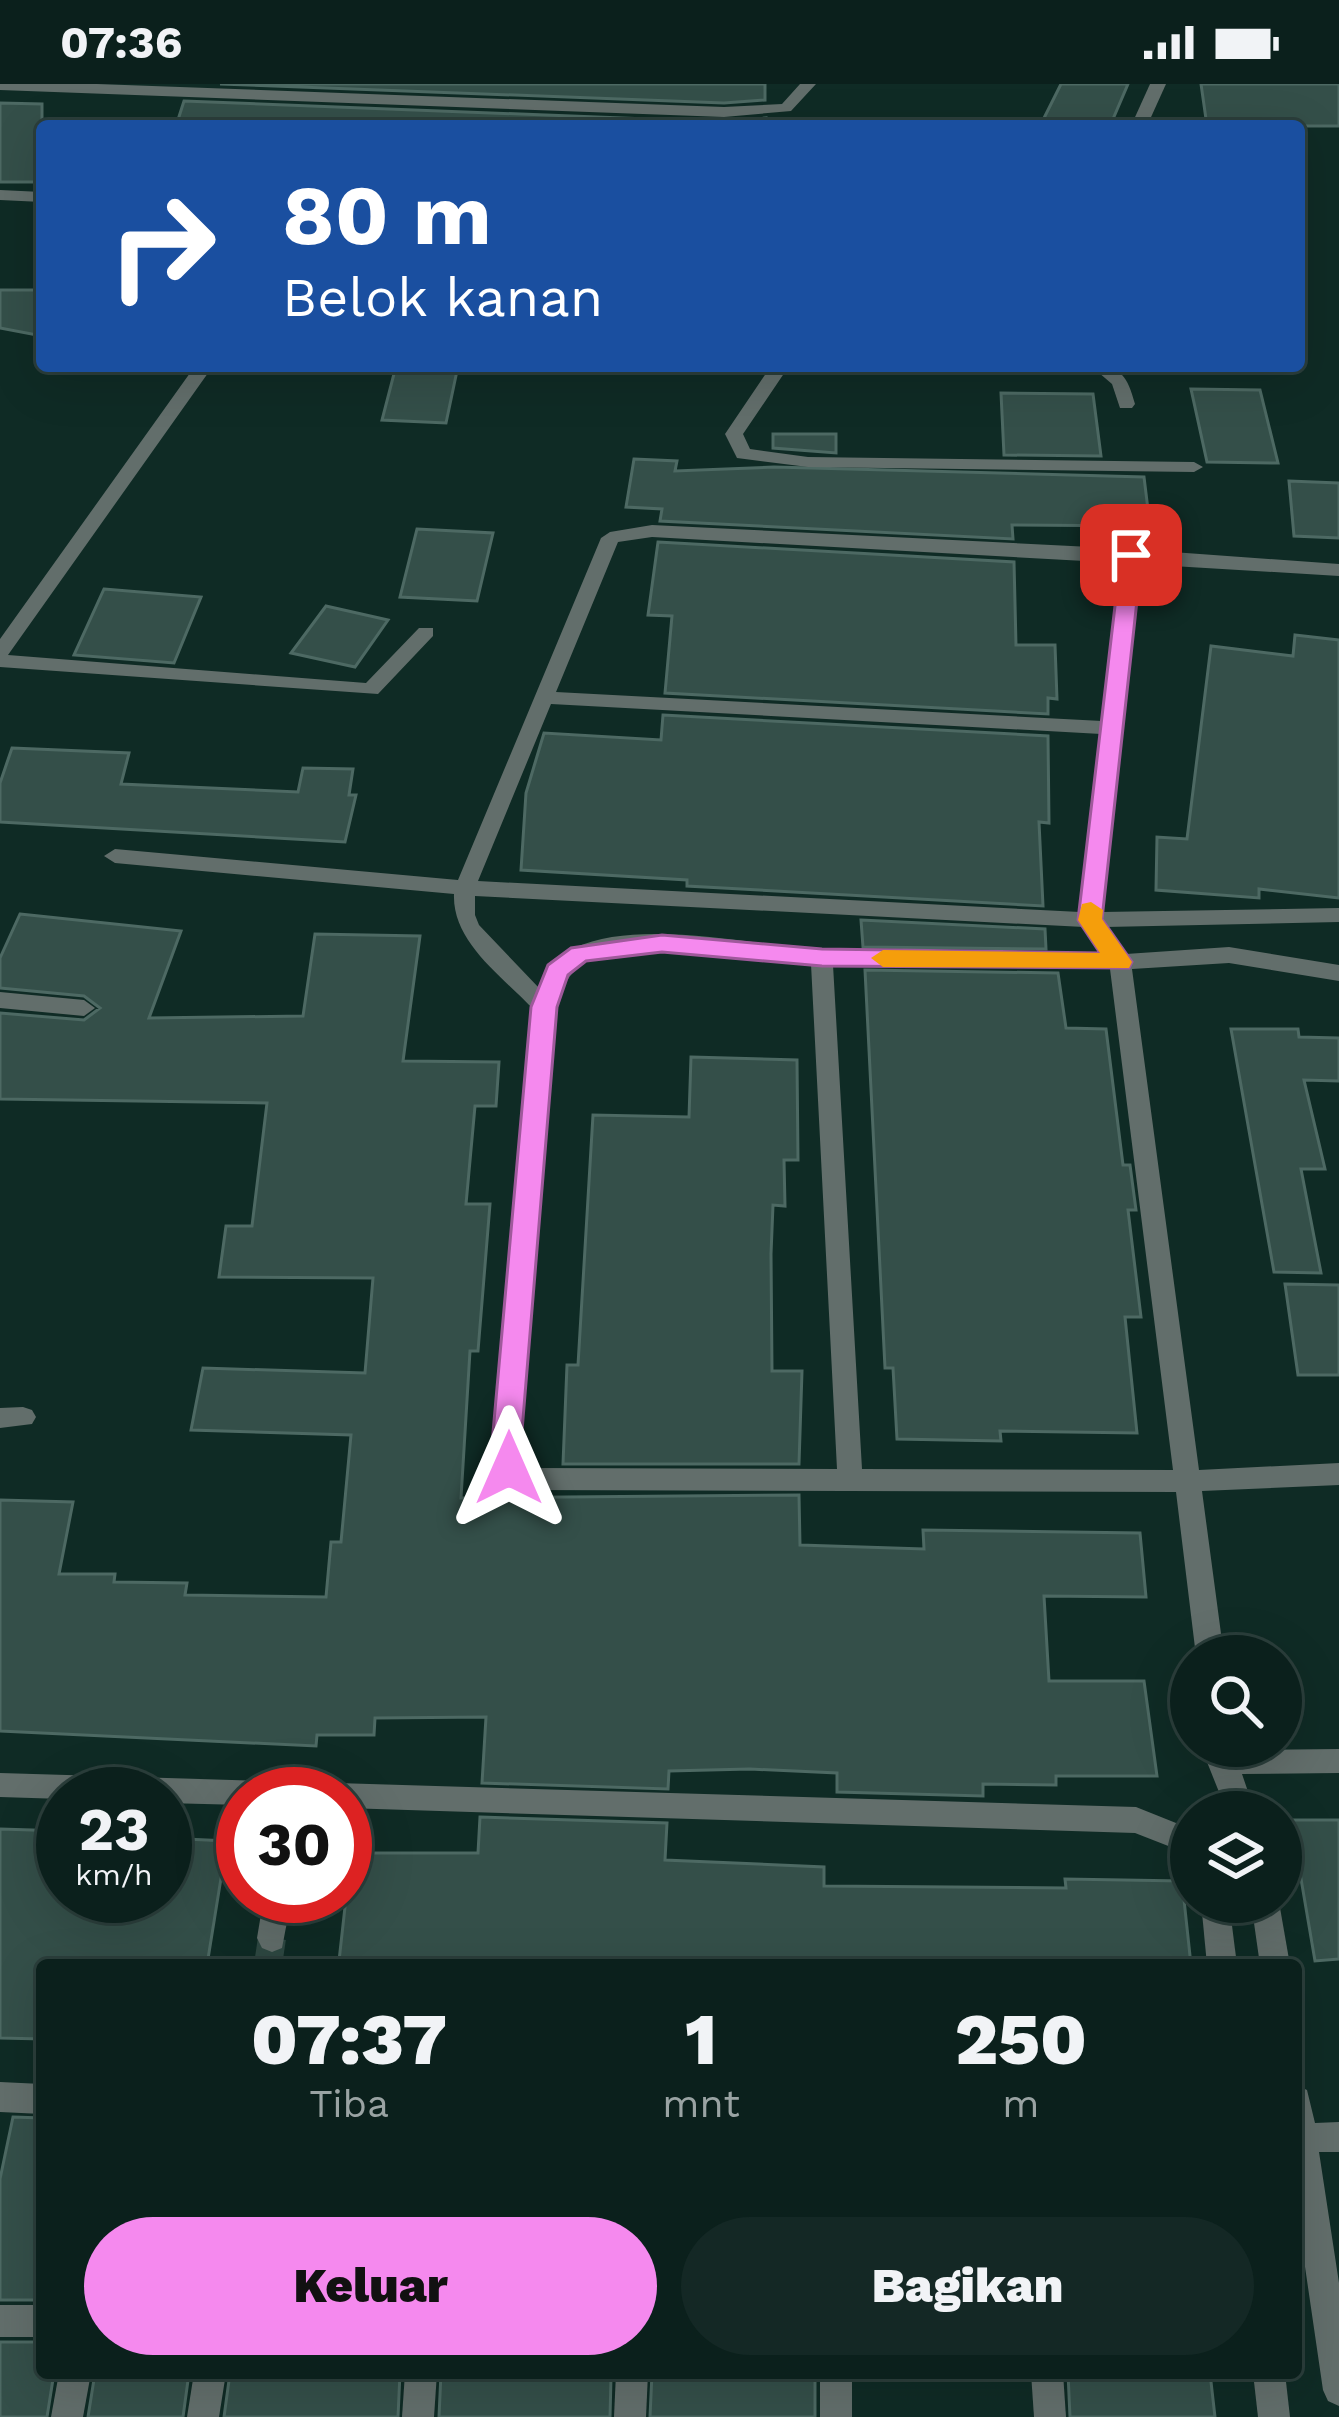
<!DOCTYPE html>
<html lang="id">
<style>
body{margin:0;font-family:"Work Sans",sans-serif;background:#142825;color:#f1f3f6;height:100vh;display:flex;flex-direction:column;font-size:45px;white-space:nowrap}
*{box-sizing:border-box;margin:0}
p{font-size:39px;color:#9aa3a3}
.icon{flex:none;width:66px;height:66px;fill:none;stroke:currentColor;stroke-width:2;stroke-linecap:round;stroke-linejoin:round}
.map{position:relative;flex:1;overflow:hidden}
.drawer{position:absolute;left:36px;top:1875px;width:1266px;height:420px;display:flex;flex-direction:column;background:#0b201c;border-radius:12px;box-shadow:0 12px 48px #0002,0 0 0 3px #2b3e3b}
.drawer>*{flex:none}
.guide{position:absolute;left:36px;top:36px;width:1269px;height:252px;border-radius:12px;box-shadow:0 12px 48px #0002,0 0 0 3px #2b3e3b;background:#1a4fa0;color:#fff;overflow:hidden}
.fabs{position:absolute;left:1170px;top:1551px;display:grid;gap:24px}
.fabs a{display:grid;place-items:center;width:132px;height:132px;border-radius:50%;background:#0b201c;box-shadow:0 12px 48px #0002,0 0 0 3px #2b3e3b;font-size:60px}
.speed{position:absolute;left:36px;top:1683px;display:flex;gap:24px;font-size:60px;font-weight:700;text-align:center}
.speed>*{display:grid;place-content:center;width:156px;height:156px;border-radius:50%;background:#0b201c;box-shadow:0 12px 48px #0002,0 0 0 3px #2b3e3b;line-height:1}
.speed small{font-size:30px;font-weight:400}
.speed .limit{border:18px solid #d22;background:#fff;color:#111}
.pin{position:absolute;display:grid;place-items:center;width:102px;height:102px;color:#fff;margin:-51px;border-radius:24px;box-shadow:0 6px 18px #0006}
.me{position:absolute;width:132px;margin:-66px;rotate:0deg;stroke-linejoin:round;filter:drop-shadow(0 0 9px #0008)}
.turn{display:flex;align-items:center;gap:42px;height:252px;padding:0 48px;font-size:54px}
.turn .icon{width:156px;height:156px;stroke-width:2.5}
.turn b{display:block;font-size:84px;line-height:102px}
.eta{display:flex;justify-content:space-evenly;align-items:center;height:204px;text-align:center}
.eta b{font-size:72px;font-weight:800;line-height:84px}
.primary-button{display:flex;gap:24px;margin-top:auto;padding:24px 48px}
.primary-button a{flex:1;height:138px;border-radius:72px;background:#f589ee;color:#111;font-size:48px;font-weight:800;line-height:138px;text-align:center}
.primary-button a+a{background:#142825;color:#f1f3f6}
.status{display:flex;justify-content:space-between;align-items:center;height:84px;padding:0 60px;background:#0b201c;direction:ltr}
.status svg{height:33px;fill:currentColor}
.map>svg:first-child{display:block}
</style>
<div class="status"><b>07:36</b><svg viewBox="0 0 49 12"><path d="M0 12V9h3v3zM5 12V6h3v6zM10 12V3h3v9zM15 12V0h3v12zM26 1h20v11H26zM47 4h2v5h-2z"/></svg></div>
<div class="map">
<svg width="1339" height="2333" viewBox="0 0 1339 2333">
<rect width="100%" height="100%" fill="#0f2b25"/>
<g fill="#344f49" stroke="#4d6963" stroke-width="3">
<path d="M220,0H765V16L724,19Z"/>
<path d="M1061,0H1128L1110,42H1040Z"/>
<path d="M1201,0H1339V42H1207Z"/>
<path d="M184,17L724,38L766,34V42H176Z"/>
<path d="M0,19L42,20V98H0Z"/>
<path d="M0,206H42V252L0,244Z"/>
<path d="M396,282H458L446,339L382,336Z"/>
<path d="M1191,305L1260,306L1278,379L1207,378Z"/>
<path d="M1001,309L1093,310L1101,372L1004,371Z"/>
<path d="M773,350H836V369L773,364Z"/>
<path d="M634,375L677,377L675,387L774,383L1144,393L1150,442L1012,441L1013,455L660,437L662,425L626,423Z"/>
<path d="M1289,397L1339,399V454L1294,452Z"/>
<path d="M417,445L493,449L477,517L400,513Z"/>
<path d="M658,458L1014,478L1016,561H1055L1057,615L1048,614V630L665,609L672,532L648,531Z"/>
<path d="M104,505L201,513L174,579L74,571Z"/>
<path d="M326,522L388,536L355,583L291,569Z"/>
<path d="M1295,551L1339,556V814L1259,805V814L1156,806L1157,753L1187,755L1211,562L1293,572Z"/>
<path d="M663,631L1048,652L1049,739L1039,738L1043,822L687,802V796L521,786L526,709L544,649L661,656Z"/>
<path d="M12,664L129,669L121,700L298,708L303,684L353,685L349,711H356L345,758L0,738V699Z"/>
<path d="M20,830L181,847L149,934L303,932L315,850L420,852L403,977L499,978L496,1022H475L466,1120H490L478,1267H470L461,1414L799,1411L800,1461L924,1465L923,1446L1140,1449L1146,1513L1044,1512L1049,1597H1144L1157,1692H1056V1701L983,1700V1712L837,1708V1689L750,1685L669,1687L668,1705L482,1699L486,1633L375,1634L374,1651H317L316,1662L0,1647V1416L73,1418L59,1490H115L114,1498L187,1499L185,1511L326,1513L331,1458H341L351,1351L191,1346L203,1284L365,1289L373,1194L219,1193L226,1142H252L267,1019L0,1015V929L84,936L100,924L84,912L0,904V874Z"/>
<path d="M861,836L1045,845L1046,865L863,863Z"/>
<path d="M865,886L1058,889L1066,944L1106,945L1123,1081H1130L1136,1126H1128L1141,1233H1125L1137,1349L1000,1347L1001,1357L897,1355L893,1284H885Z"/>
<path d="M1231,945H1298L1299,953L1339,954V997L1304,996L1325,1085H1301L1321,1189L1274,1188Z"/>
<path d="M691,973L797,976L798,1076H784L785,1122L773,1121L771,1170L772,1287H802L799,1380H563L567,1281H578L593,1031L689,1033Z"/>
<path d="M1285,1200L1339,1201V1291H1298Z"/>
<path d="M480,1733L667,1739L665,1776L824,1783V1802L1066,1804L1065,1795L1182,1797L1191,1881L339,1877L351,1769H478Z"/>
<path d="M1291,1736H1339V1875L1315,1877Z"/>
<path d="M0,1745L63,1747V1812H165V1754L227,1757L207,1881H42V1955L0,1954Z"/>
<path d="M13,2033L42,2034V2216H0V2095Z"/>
<path d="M0,2258H42V2289H54L47,2333H0Z"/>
<path d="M95,2289H189L183,2333H88Z"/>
<path d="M230,2289H400L398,2333H224Z"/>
<path d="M441,2289L611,2294L610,2333H439Z"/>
<path d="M652,2289H815V2333H650Z"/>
<path d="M1068,2289H1210L1215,2333H1070Z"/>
</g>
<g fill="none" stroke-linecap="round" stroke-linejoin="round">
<path stroke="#2e4842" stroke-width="28" stroke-dasharray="28 15" stroke-linecap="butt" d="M268,1881L272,1854"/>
<g fill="#626e6b" fill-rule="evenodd">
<path d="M1091,282C1122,282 1127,292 1135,320L1132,324H1120L1112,300Z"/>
<path d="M405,2289H437L434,2333H402Z"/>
</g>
<g fill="#626e6b" fill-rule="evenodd">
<path d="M0,0H97L724,23L782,20L800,0H816L791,27L724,33L0,6Z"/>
<path d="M1150,0H1166L1147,42H1131Z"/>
<path d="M0,106L42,108V118L0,116Z"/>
<path d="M195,282H213L8,571L366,599L419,544H433V552L378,610L0,583V555Z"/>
<path d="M771,282H789L743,350L750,365L808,373L1194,378L1203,383L1194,388L808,383L737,374L725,350Z"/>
<path d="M652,441L1131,465L1339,480V492L1139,480L1102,828L1339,824V838L1106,843L1126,870L1229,863L1339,881V897L1229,879L1132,885L1199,1386L1339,1379V1401L1202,1407L1224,1572H1196L1176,1408L525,1406L500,1391L492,1371L533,925C502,892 452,858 454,810L115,779L104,772L115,765L458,796L601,454L610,448ZM652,453L1121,479L1102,637L556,608L618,458ZM551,620L1101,650L1080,828L478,797ZM475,812L1084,843L1103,870C1009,869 913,871 819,865C748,861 640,834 574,864C555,873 546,886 540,905L479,841L475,831ZM662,867L811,880L837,1385L530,1384L520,1378L555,923C576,863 605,869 662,867ZM833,881L1110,885L1173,1386L862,1385Z"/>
<path d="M0,908L84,916L95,924L84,932L0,924Z"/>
<path d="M23,1323L32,1326L36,1333L32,1340L0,1344V1324Z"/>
<path d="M1209,1662H1231L1233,1666L1339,1665V1689L1242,1690L1255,1728H1227L1207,1678Z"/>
<path d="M0,1689L1136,1723L1191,1745V1780L1181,1776L1176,1765L1135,1749L345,1724V1710H243V1721L165,1719V1710H63V1715L0,1713Z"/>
<path d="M264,1812H292L282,1864L272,1868L262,1864L257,1854Z"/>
<path d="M1201,1818H1229L1237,1881H1207Z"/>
<path d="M1251,1818H1279L1290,1881H1260Z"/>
<path d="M0,1998L42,2000V2030L0,2028Z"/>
<path d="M1296,2001L1307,2006L1315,2039L1339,2038V2068H1319L1339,2199V2322L1328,2317L1323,2306L1296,2121Z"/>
<rect x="0" y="2221" width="42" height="32"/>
<path d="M59,2289H91L83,2333H51Z"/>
<path d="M194,2289H226L219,2333H187Z"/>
<path d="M616,2289H648L646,2333H614Z"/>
<rect x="820" y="2289" width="32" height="44"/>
<path d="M1031,2289H1063L1066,2333H1034Z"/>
<path d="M1253,2289H1285L1290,2333H1258Z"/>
</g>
</g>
<path fill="#f589ee" stroke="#9f599b" stroke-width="3" d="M1131,465L1142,471L1102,835L1132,878L1129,884L822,882L662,868L586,877L568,891L557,923L520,1371L524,1384L519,1393H499L491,1371L531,923L548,881L571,864L662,851L822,865L1100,869L1078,836L1121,471Z"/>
<path fill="#f59e0b" d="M1091,818L1103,826L1102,835L1132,878L1129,884L883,883L871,874L883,866L1100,869L1078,836L1082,820Z"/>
</svg>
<div class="fabs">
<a><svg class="icon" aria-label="search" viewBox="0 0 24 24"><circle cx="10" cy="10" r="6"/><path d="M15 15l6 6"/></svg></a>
<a><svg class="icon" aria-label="layers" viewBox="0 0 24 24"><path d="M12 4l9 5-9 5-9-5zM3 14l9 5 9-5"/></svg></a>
</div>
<div class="speed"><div>23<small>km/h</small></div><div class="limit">30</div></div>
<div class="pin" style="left:1131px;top:471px;background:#d93025"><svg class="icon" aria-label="arrive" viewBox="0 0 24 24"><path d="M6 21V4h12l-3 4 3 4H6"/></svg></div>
<svg class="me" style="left:509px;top:1384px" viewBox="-20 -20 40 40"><path d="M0-17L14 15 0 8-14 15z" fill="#f589ee" stroke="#fff" stroke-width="4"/></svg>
<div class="guide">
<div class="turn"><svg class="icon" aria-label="right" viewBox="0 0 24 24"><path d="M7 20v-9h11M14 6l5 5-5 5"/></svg><div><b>80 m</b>Belok kanan</div></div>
</div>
<section class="drawer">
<div class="eta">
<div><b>07:37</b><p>Tiba</p></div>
<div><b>1</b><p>mnt</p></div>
<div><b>250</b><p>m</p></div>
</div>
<div class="primary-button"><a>Keluar</a><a>Bagikan</a></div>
</section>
</div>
